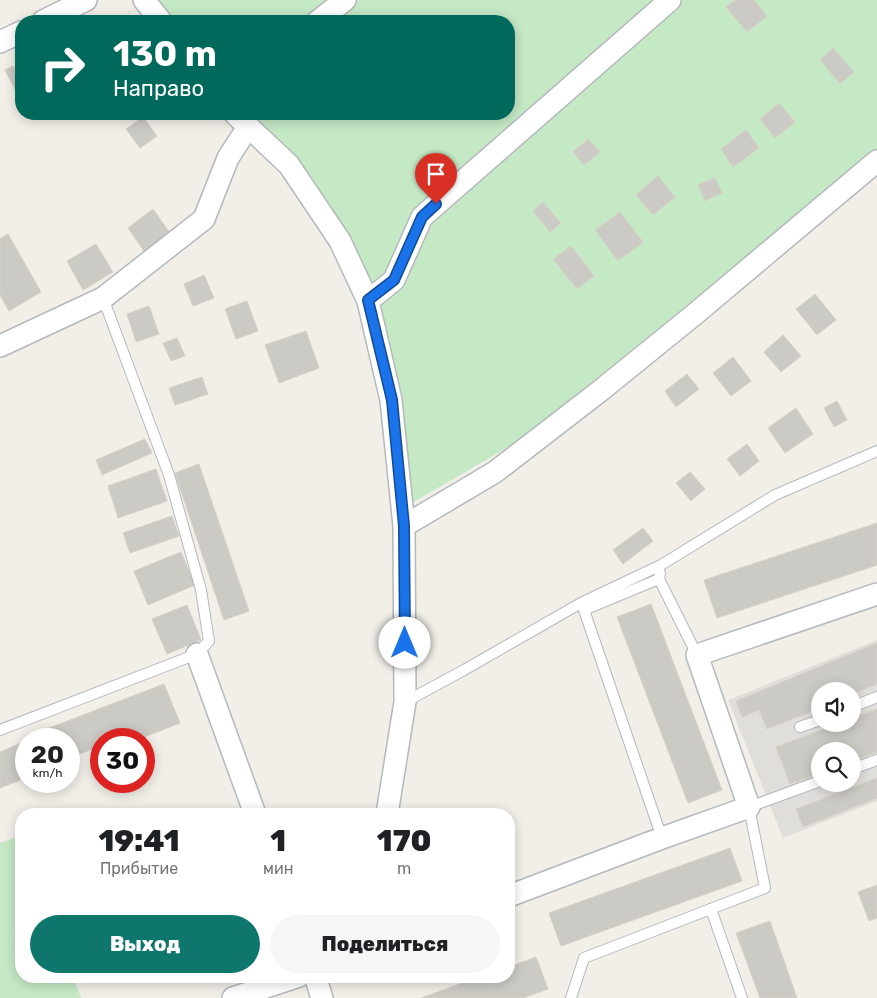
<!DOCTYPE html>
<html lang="ru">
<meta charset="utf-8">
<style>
body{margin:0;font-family:Rubik,sans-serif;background:#f6f6f6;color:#202124;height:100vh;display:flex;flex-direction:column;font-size:19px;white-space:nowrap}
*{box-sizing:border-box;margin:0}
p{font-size:16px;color:#757577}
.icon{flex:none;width:28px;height:28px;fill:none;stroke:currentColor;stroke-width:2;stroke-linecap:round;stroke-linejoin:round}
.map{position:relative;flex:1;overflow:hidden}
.panel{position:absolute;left:15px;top:808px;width:500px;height:175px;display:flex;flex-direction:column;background:#fff;border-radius:20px;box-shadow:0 2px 12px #0003}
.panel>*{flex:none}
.top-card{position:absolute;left:15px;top:15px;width:500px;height:105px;border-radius:20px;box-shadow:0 2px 12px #0003;background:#00695c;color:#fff;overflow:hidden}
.fabs{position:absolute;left:811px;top:682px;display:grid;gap:10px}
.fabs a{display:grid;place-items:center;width:50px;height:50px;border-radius:50%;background:#fff;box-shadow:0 2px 12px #0003;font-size:25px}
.speed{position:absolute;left:15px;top:728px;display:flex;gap:10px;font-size:25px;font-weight:700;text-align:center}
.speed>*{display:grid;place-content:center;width:65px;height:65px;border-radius:50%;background:#fff;box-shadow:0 2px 12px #0003;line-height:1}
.speed small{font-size:12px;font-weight:400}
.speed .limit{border:8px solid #d22;background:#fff;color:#111}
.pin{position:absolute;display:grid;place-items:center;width:42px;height:42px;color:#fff;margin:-51px -21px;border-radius:50% 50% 50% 0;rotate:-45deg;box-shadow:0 0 5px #0007}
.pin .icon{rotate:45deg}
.me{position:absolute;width:55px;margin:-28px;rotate:0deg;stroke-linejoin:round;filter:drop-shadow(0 0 4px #0008)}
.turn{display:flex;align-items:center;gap:18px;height:105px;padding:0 15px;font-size:22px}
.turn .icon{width:65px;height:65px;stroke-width:2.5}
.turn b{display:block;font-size:35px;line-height:42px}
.eta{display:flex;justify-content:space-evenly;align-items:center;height:85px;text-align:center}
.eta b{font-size:30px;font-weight:800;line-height:35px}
.primary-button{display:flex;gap:10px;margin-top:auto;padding:10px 15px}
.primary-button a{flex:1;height:58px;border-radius:30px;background:#0f766e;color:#fff;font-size:20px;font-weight:800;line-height:58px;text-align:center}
.primary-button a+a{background:#f6f6f6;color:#202124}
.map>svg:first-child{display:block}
</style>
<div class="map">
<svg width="877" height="998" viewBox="0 0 877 998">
<rect width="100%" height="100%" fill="#f1efe8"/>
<path fill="#e0deda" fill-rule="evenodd" d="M877,640V801L783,838L728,700ZM820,691H852V724H820ZM820,751H852V784H820Z"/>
<g fill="#c5e8c5">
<path d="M159,0H877V155L709,288L598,386L505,449L405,507L377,294L249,114H509V21H176Z"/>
<path d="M20,836L21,840V976H73L81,998H0V843Z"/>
</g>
<g fill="#cccac5" stroke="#d6d1c6">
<path d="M735,0H754L767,16L747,32L726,7Z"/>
<path d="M833,48L854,72L840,84L820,60Z"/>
<path d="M13,66L21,82V101L5,70Z"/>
<path d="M779,103L795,122L775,138L760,119Z"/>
<path d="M143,117L157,136L140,148L126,129Z"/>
<path d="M746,130L759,148L733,167L721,149Z"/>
<path d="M588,139L600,152L584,165L573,152Z"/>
<path d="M658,176L675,197L653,215L636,195Z"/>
<path d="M715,178L722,193L705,201L698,185Z"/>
<path d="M543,202L561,223L550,232L533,211Z"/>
<path d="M153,209L169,232L144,251L128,228Z"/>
<path d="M620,212L643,242L618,261L595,230Z"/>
<path d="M8,234L41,292L9,311L0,295V239Z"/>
<path d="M96,244L113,272L83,290L67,261Z"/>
<path d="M571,246L594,276L577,289L553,259Z"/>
<path d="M204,275L214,298L193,306L184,284Z"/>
<path d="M815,294L836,320L817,335L796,309Z"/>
<path d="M247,301L258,331L236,339L225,309Z"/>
<path d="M149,306L159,334L136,342L127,314Z"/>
<path d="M306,331L319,368L279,383L265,345Z"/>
<path d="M783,335L801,356L781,372L764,352Z"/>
<path d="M177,338L185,356L171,361L163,343Z"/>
<path d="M733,357L751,381L731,396L713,373Z"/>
<path d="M687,374L699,389L676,407L665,391Z"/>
<path d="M202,377L208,394L175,405L169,388Z"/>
<path d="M837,401L847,420L834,427L824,408Z"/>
<path d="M796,408L813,434L785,453L768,428Z"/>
<path d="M145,439L152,453L102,475L96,460Z"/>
<path d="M747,444L759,461L740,476L727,459Z"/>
<path d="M199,464L249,611L224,620L175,473Z"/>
<path d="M156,469L167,501L118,518L108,486Z"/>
<path d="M690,472L705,489L691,501L676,483Z"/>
<path d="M172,516L179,536L130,553L123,533Z"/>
<path d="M877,523V565L717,618L704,580Z"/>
<path d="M643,528L653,541L623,564L613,550Z"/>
<path d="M181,552L195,585L148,605L134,571Z"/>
<path d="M651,604L722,790L688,803L617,617Z"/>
<path d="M187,605L201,640L167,654L152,619Z"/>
<path d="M877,643V684L852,694V691H820V708L767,729L759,710L742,717L736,701Z"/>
<path d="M164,684L180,723L139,739H136L134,733L119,739H101V746L69,758V739H33L45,734L44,730Z"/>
<path d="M877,709V752L852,761V751H820V773L790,784L776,747L838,724H852V718Z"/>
<path d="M26,741V778L0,788V752Z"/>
<path d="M877,778V798L803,827L796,809Z"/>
<path d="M730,848L742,881L561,946L549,913Z"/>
<path d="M877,885V918L869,921L858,892Z"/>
<path d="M770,921L797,998H760L736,933Z"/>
<path d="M536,957L548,989L523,998H421L482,976H509V967Z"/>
</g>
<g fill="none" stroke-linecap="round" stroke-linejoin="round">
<g stroke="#b5b8bc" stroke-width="12">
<g id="lane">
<path d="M660,573L659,579L697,655"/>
<path d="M659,579L584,610L662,838"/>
<path d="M405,702L464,670L581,603L661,565L775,495L877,451"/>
<path d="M852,707L877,697"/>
<path d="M800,727L820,720"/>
<path d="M0,730L197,654L209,641L201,590L169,475L103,298"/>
<path d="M852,769L877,760"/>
<path d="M711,909L742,998"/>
<path d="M571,998L584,958L765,888L749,807L820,781"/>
</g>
</g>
<g stroke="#b5b8bc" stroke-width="24">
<g id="street">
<path d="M144,0L161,21"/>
<path d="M43,21L86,0"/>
<path d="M318,21L345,0"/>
<path d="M0,42L21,32"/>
<path d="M235,114L289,165L340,241L368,301L391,400L404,526L405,702L387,814"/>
<path d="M368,301L394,280L422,217L670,0"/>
<path d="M0,346L103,298L204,219L228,158L248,127"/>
<path d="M404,526L495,472L600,391L695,314L877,161"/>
<path d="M197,654L255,814"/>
<path d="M509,896L662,838L749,807L697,655L877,594"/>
<path d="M315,976L322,998"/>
<path d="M233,998L299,976"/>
</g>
</g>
<use href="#lane" stroke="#fff" stroke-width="10"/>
<use href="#street" stroke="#fff" stroke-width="21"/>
</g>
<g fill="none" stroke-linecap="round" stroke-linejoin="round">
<g stroke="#114b97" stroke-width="12">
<path id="route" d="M405,643L404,526L392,400L368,300L394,280L422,217L436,204"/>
</g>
<use href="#route" stroke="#1a73e8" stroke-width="9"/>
</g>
</svg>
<div class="fabs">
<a><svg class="icon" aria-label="sound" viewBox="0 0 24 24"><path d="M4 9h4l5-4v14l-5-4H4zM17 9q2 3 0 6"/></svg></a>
<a><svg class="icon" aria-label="search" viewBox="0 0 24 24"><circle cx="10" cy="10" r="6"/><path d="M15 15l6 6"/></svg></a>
</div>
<div class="speed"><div>20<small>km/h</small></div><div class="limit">30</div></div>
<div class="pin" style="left:436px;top:204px;background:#d93025"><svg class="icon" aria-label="arrive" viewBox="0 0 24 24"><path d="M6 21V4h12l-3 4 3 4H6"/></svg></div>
<svg class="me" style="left:405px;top:643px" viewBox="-20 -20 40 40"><circle r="19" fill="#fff"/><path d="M0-13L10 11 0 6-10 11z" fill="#1a73e8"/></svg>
<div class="top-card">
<div class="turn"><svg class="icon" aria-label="right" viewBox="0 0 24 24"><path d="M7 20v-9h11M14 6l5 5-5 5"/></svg><div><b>130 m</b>Направо</div></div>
</div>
<section class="panel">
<div class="eta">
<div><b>19:41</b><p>Прибытие</p></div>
<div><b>1</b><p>мин</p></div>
<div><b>170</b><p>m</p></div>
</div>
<div class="primary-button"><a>Выход</a><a>Поделиться</a></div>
</section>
</div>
